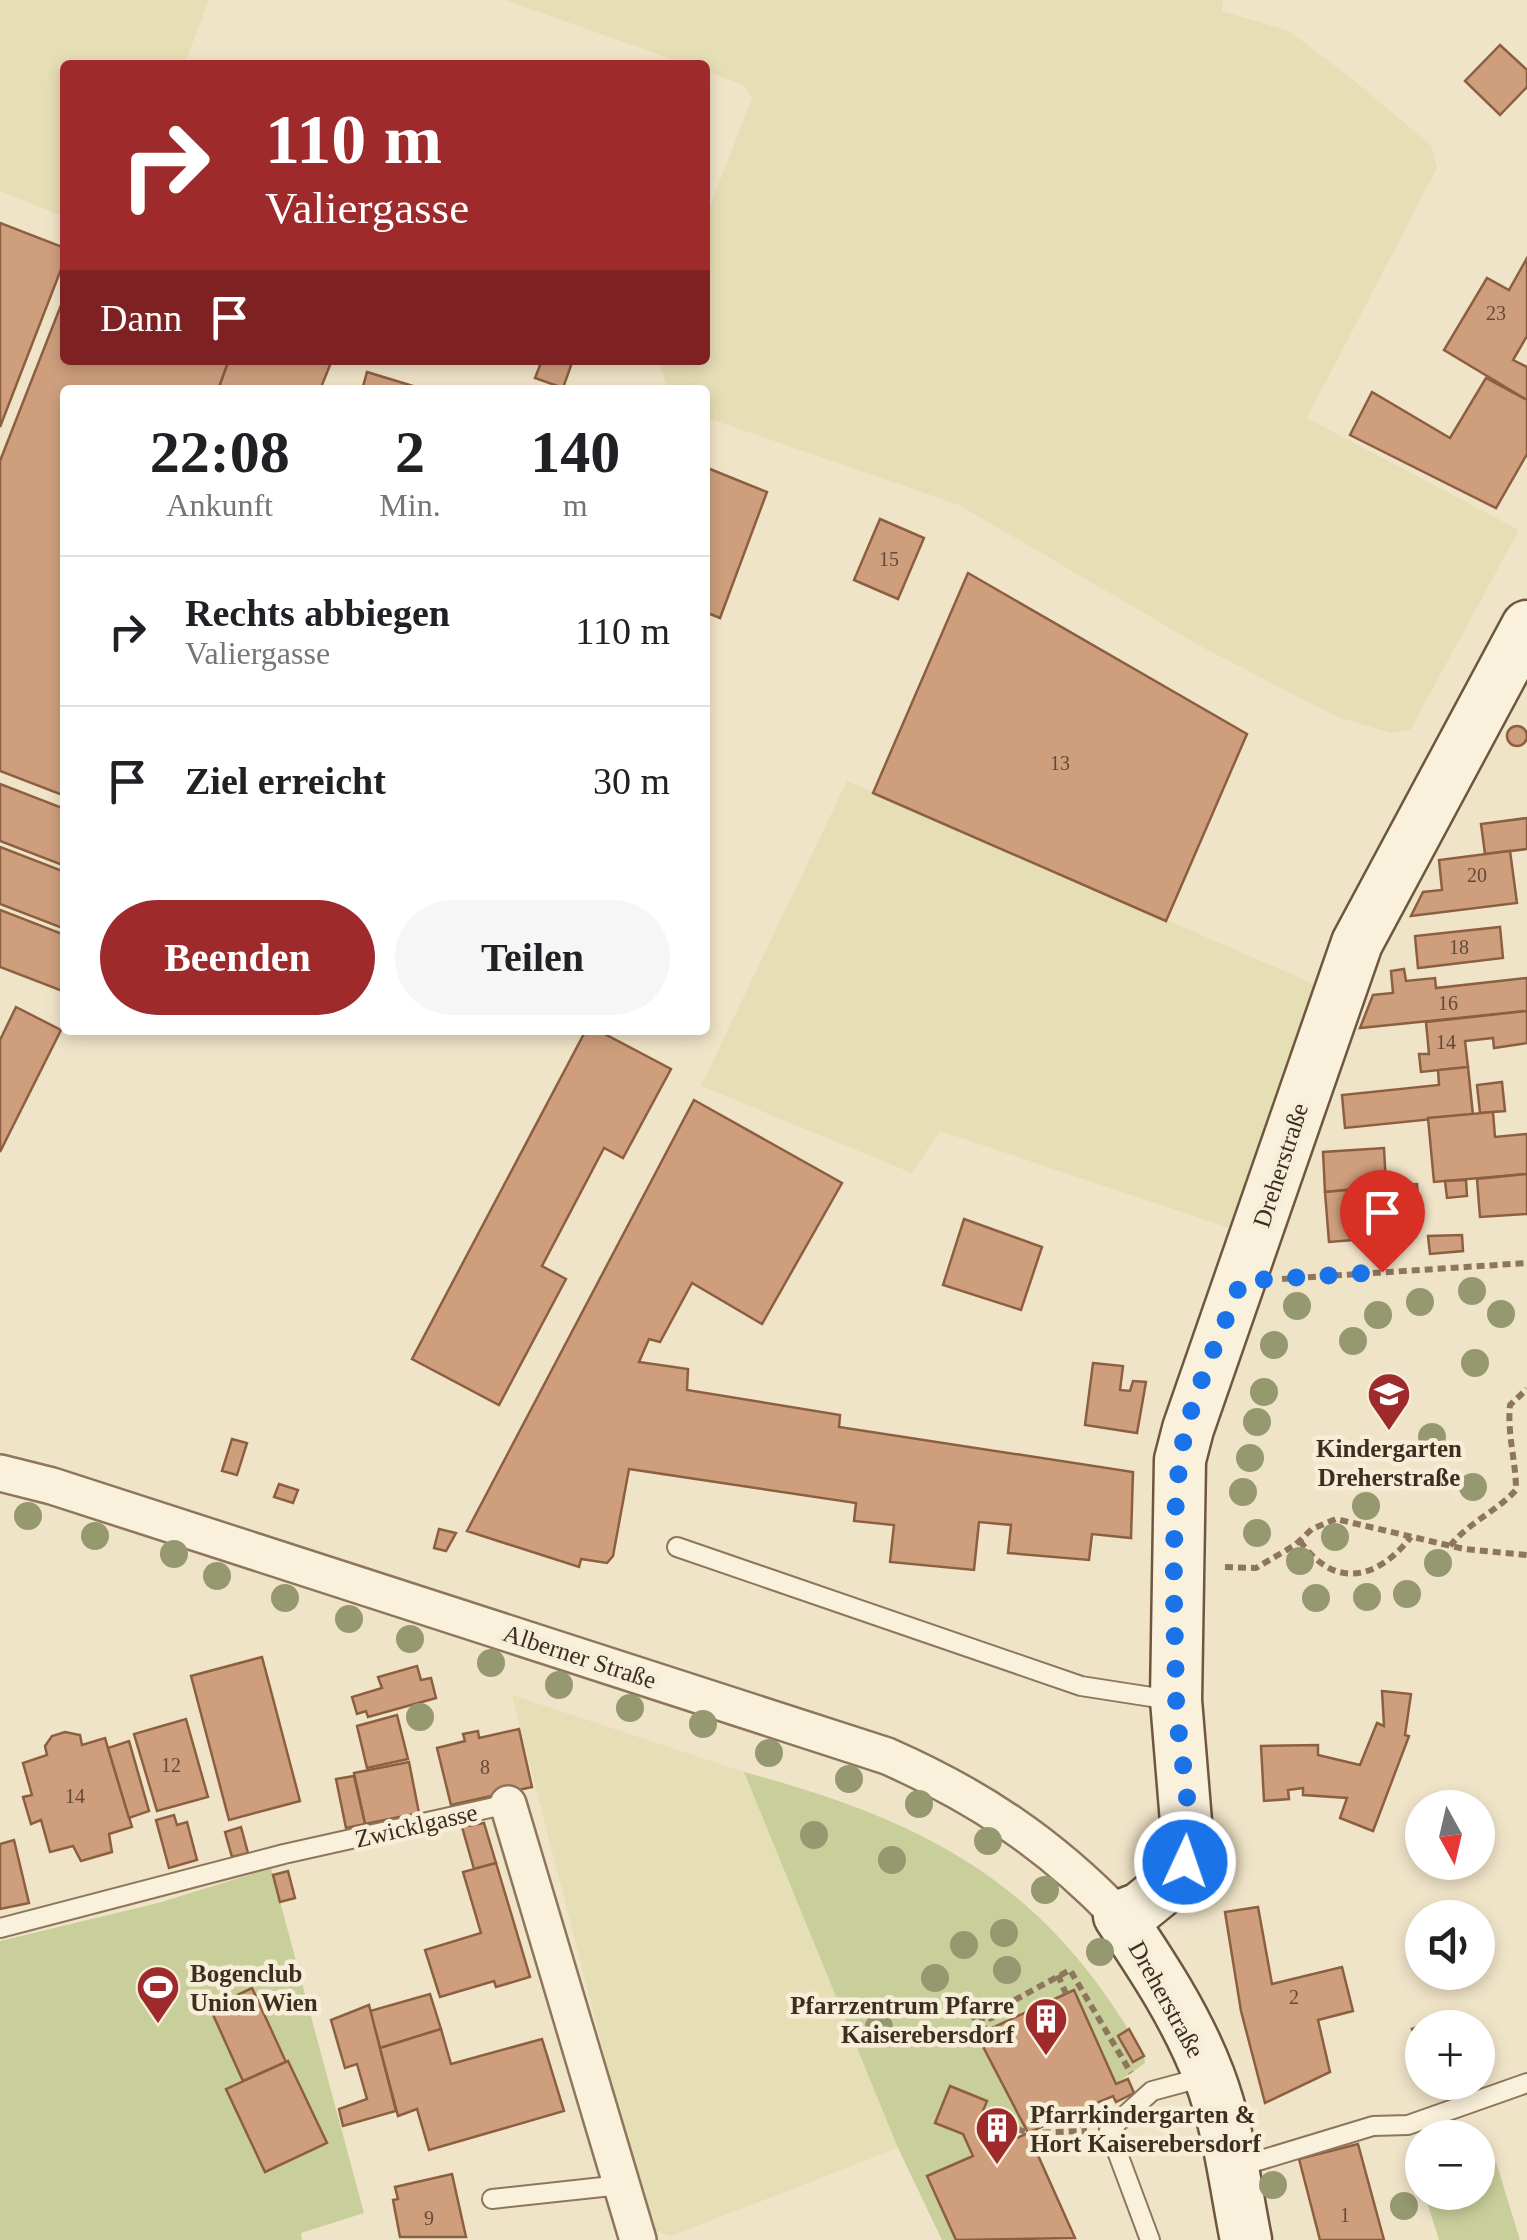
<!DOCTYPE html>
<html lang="de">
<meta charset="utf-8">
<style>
body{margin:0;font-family:Georgia,serif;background:#f6f6f6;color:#202124;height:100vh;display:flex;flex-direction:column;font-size:38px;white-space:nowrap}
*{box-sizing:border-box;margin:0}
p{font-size:32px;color:#757577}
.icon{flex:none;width:55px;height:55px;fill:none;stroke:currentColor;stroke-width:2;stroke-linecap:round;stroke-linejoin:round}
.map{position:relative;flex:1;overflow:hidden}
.drawer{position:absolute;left:60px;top:385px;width:650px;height:650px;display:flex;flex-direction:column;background:#fff;border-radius:10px;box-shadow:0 5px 15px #0003}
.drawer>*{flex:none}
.hud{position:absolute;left:60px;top:60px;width:650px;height:305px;border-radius:10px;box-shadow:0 5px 15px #0003;background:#9e2a2b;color:#fff;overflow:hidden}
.needle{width:65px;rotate:172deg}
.buttons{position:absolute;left:1405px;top:1790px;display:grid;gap:20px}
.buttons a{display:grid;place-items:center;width:90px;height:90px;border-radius:50%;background:#fff;box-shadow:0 5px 15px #0003;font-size:50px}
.pin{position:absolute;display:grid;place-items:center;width:85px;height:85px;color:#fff;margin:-102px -42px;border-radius:50% 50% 50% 0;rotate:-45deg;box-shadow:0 0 10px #0007}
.pin .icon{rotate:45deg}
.me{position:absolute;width:110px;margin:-55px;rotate:3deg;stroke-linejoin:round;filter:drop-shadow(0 0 8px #0008)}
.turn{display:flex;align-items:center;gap:35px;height:210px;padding:0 40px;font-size:45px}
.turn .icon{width:130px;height:130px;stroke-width:2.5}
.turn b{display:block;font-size:70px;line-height:85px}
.then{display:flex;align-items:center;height:95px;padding:0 40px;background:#0003;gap:20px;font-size:38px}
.eta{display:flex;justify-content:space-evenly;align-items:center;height:170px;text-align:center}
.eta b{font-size:60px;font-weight:700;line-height:70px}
.cta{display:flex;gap:20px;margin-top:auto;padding:20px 40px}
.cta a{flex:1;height:115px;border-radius:60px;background:#9e2a2b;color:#fff;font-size:40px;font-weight:700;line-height:115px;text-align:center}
.cta a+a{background:#f6f6f6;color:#202124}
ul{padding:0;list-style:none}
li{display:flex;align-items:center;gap:30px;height:150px;padding:0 40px;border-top:2px solid #e0e0e0}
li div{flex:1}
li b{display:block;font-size:38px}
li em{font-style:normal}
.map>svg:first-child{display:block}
</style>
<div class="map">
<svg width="1527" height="2240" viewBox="0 0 1527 2240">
<rect width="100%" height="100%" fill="#f0e4c8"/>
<g fill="#e6deb5">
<path d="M0,0H209L184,65H65V217L0,191Z"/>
<path d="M505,0H1223L1222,11L1289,31L1346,74L1431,145L1437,168L1307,418L1519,530L1410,730L1392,733L1337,717L1202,647L959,505L705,417V390H668L659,360H705V219L752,98L744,85L705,71V65H688Z"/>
<path d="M847,781L1321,987L1239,1231L940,1131L912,1173L701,1086Z"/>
<path d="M512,1695L744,1772L898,2148L671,2236L649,2229Z"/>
</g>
<g fill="#c9cf9b">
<path d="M744,1772C930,1822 1047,1884 1144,2056L1145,2063L1116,2084L977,2035L1025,2130L987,2151L976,2128L987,2101L949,2087L935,2123L963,2134L973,2156L928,2177L956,2240H942L898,2148Z"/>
<path d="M271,1868L364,2213L301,2233L302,2240H0V1941L158,1903Z"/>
<path d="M1496,2162L1520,2240H1439L1424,2193L1478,2192V2168Z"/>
</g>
<g fill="#cf9f7d" stroke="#8d5f41" stroke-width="2.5">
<path d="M1500,45L1527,70V87L1500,115L1465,81Z"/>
<path d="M0,223L65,248V259L0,427Z"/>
<path d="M1527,258V336L1513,360L1527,367V400L1444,350L1487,278L1509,290Z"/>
<path d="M65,295V360H229L218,390H65V796L0,771V461Z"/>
<path d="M229,360H332L320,390H218Z"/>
<path d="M542,360H573L563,388L535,378Z"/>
<path d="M367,372L426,390H362Z"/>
<path d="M1486,378L1527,400V454L1496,508L1350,435L1372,392L1450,438Z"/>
<path d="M705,467L767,492L720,618L705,612Z"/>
<path d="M880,519L924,538L898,599L854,580Z"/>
<path d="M968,573L1247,734L1166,921L873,793Z"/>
<circle cx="1517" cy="736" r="10"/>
<path d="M0,784L65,809V866L0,841Z"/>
<path d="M1527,818V849L1485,854L1481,824Z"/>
<path d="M0,847L65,872V929L0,904Z"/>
<path d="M1510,851L1517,903L1411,916L1423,892L1442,890L1439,860Z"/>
<path d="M0,910L65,935V992L0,967Z"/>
<path d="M1500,927L1503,958L1418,968L1415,936Z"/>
<path d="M1404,969L1406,981L1435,978L1436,988L1527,978V1011L1360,1028L1373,995L1393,993L1391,971Z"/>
<path d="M16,1007L61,1030L0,1152V1040Z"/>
<path d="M1527,1011V1043L1494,1048L1493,1038L1465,1041L1468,1067L1421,1072L1419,1054H1429L1426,1022Z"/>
<path d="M586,1030H597L671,1069L623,1158L604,1148L542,1266L566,1279L499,1405L412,1359Z"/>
<path d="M1468,1067L1473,1115L1345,1128L1342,1095L1439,1085L1438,1070Z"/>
<path d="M1502,1082L1505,1111L1480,1113L1477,1085Z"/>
<path d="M694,1100L842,1183L762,1324L692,1283L660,1342L649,1339L639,1362L688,1369L687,1390L840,1415L839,1427L1133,1472L1131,1538L1092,1534L1089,1560L1008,1553L1011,1525L979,1522L974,1570L890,1562L894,1525L854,1521L856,1503L629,1469L613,1556L607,1563L581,1559L579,1567L467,1531Z"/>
<path d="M1493,1112L1495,1137L1527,1134V1174L1434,1182L1428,1118Z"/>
<path d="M1384,1148L1386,1186L1325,1192L1323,1152Z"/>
<path d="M1527,1174V1214L1480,1217L1477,1179Z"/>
<path d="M1466,1180L1467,1196L1447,1198L1445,1181Z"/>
<path d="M1417,1184L1420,1226L1389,1228L1390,1237L1329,1242L1325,1192Z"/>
<path d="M964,1219L1042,1247L1021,1310L943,1285Z"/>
<path d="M1462,1235L1463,1251L1430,1254L1428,1236Z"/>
<path d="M1093,1363L1123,1366L1120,1390L1130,1391L1133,1381L1146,1382L1137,1433L1085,1425Z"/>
<path d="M232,1439L247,1443L237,1475L222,1471Z"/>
<path d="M279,1484L298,1490L293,1503L274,1497Z"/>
<path d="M439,1529L456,1533L446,1551L434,1548Z"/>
<path d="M262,1657L300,1801L229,1820L191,1676Z"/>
<path d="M417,1666L421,1680L431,1678L436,1698L368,1717L366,1711L357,1714L352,1697L382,1688L378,1677Z"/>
<path d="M1382,1691L1411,1694L1405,1735L1409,1736L1373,1831L1340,1818L1347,1798L1303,1795V1788L1288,1790L1289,1799L1264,1801L1261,1746L1318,1745V1755L1360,1765L1377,1723L1384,1726Z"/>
<path d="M397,1715L408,1759L367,1768L357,1726Z"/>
<path d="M186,1719L208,1797L157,1811L134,1734Z"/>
<path d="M519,1729L532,1787L451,1805L437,1748L465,1741L463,1734L478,1731L479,1738Z"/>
<path d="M65,1732L80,1735L82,1745L105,1738L132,1827L109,1834L112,1852L81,1861L73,1846L50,1852L41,1820L31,1824L23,1797L32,1795L23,1763L47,1755L45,1746L52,1736Z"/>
<path d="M129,1741L149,1811L129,1818L108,1748Z"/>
<path d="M409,1762L419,1813L365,1824L354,1773Z"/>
<path d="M354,1776L365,1824L346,1828L336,1779Z"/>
<path d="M174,1815L177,1825L187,1822L197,1860L169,1868L156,1820Z"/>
<path d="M484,1823L496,1863L474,1869L462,1827Z"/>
<path d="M241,1827L248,1853L232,1857L225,1832Z"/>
<path d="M14,1840L29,1903L0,1909V1844Z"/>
<path d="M496,1863L530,1977L496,1987L494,1981L440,1997L425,1950L481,1933L463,1872Z"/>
<path d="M288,1871L295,1898L280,1902L273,1875Z"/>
<path d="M1258,1907L1272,1984L1342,1967L1353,2011L1318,2020L1330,2072L1265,2103L1241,2011L1225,1912Z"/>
<path d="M252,1988L286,2062L243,2081L210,2008Z"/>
<path d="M1074,1990L1116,2084L1128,2079L1134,2093L1116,2102L1113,2096L1082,2109L1080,2126L1066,2116L1028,2133L977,2035Z"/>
<path d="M430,1994L441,2029L380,2048L370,2011Z"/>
<path d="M369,2005L396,2111L343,2126L339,2109L367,2099L357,2064L345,2068L331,2020Z"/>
<path d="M1445,2016L1450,2028H1422V2054L1412,2029Z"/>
<path d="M441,2029L451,2064L542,2039L564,2111L429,2150L417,2109L398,2116L380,2048Z"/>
<path d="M1129,2029L1144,2056L1133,2062L1118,2036Z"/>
<path d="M288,2061L327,2143L265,2172L226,2089Z"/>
<path d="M950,2086L987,2101L976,2128L987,2151L1028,2133L1075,2238L956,2240L927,2176L973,2156L963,2134L935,2123Z"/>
<path d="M1358,2144L1384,2240H1320L1299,2159Z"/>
<path d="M452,2174L466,2237H400L393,2200L398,2199L395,2187Z"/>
</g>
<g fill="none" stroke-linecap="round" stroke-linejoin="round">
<g stroke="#8d765c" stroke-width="22">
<g id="lane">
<path d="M677,1547L1081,1686L1171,1700"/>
<path d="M0,1928L284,1854L508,1804"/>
<path d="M1238,2167L1373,2126L1408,2125L1527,2083"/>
<path d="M492,2199L621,2185"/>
<path d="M1150,2240L1109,2130L1152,2091L1204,2077"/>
</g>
</g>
<g stroke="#8d765c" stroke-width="40">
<g id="street">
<path d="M0,1473L52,1486L887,1756C978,1796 1050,1844 1119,1916"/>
<path d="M508,1804L638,2240"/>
</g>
</g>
<g stroke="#6f573f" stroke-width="55">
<path id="secondary" d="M1246,2240C1235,2185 1229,2128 1209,2076C1187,2018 1153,1967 1119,1916L1140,1908L1177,1878L1188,1846L1176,1700L1180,1460L1188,1429L1357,943L1527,626"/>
</g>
<g stroke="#8d765c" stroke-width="6" stroke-dasharray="8 5" stroke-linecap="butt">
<path d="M1282,1279L1527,1263"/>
<path d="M1300,1541C1334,1589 1376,1581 1411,1537"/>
<path d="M1450,1546C1469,1522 1496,1512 1516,1490C1516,1461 1507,1434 1510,1405L1527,1389"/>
<path d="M1225,1567L1256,1568L1295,1545L1312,1529L1336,1519L1464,1549L1527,1555"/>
<path d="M1058,1975L1066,1994"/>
<path d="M980,2014L986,2031"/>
<path d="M1003,2017L1000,2008L1070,1970L1131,2073"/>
<path d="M971,2018L988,2011L992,2021"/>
<path d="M981,2115L1028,2133L1087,2131"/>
</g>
<use href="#lane" stroke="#faf1dc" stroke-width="18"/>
<use href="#street" stroke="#faf1dc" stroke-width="35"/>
<use href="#secondary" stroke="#faf1dc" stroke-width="50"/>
</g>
<g fill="#96986f">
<circle cx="1472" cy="1291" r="14"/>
<circle cx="1420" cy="1302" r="14"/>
<circle cx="1297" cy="1306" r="14"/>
<circle cx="1501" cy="1314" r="14"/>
<circle cx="1378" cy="1315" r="14"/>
<circle cx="1353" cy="1341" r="14"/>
<circle cx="1274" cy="1345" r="14"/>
<circle cx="1475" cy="1363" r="14"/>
<circle cx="1264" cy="1392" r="14"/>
<circle cx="1257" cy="1422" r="14"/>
<circle cx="1432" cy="1437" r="14"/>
<circle cx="1250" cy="1458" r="14"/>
<circle cx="1473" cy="1487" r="14"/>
<circle cx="1243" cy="1492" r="14"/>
<circle cx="1366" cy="1506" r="14"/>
<circle cx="28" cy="1516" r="14"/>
<circle cx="1257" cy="1533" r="14"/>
<circle cx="95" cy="1536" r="14"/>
<circle cx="1335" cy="1537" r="14"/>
<circle cx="174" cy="1554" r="14"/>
<circle cx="1300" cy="1561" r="14"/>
<circle cx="1438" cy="1563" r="14"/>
<circle cx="217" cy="1576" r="14"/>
<circle cx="1407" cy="1594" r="14"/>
<circle cx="1367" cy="1597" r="14"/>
<circle cx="285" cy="1598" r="14"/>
<circle cx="1316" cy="1598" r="14"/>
<circle cx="349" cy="1619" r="14"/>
<circle cx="410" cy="1639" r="14"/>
<circle cx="491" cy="1663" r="14"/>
<circle cx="559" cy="1685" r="14"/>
<circle cx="630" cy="1708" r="14"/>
<circle cx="420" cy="1717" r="14"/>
<circle cx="703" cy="1724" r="14"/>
<circle cx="769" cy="1753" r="14"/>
<circle cx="849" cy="1779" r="14"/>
<circle cx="919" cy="1804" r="14"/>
<circle cx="814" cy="1835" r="14"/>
<circle cx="988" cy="1841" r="14"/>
<circle cx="892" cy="1860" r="14"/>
<circle cx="1045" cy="1890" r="14"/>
<circle cx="1004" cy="1933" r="14"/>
<circle cx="964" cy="1945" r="14"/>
<circle cx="1100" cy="1952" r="14"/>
<circle cx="1007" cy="1970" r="14"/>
<circle cx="935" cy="1978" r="14"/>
<circle cx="879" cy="2027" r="14"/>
<circle cx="1273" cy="2185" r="14"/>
<circle cx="1404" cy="2206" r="14"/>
</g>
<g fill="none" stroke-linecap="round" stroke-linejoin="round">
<path stroke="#1a73e8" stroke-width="18" stroke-dasharray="0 32.4" d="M1185,1862C1196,1808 1177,1751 1176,1696C1175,1619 1170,1537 1180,1461C1188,1400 1220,1338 1241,1281L1382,1272"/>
</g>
<defs>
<g id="school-pin" transform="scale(2.25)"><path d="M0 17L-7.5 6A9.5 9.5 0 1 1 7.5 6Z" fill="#9e2a2b" stroke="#f7eed8"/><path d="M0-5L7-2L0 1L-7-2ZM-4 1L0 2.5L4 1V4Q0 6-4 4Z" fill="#fff"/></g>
<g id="stadium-pin" transform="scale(2.25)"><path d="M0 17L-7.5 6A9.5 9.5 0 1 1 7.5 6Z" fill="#9e2a2b" stroke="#f7eed8"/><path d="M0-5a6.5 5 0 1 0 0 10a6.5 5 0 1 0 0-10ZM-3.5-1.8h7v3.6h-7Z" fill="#fff"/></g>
<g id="building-pin" transform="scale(2.25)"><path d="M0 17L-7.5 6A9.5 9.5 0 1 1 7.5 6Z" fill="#9e2a2b" stroke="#f7eed8"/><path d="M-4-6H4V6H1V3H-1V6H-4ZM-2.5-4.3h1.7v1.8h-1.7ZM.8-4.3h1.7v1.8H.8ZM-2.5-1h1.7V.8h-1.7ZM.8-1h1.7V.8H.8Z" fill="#fff"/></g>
</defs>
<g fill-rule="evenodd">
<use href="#school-pin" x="1389" y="1394"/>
<use href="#stadium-pin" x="158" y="1987"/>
<use href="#building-pin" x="1046" y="2019"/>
<use href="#building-pin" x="997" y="2128"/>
</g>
<g text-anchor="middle" stroke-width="9" stroke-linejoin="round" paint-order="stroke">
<g font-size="20" fill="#624a37">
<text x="1496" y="320">23</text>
<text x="889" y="566">15</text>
<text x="1060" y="770">13</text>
<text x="1477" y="882">20</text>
<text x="1459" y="954">18</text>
<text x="1448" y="1010">16</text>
<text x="1446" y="1049">14</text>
<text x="171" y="1772">12</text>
<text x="485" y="1774">8</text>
<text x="75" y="1803">14</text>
<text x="1294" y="2004">2</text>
<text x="1345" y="2222">1</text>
<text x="429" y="2225">9</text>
</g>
<g font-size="25" fill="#3d2e20" stroke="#f7eed8">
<text transform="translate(1280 1165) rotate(-72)" y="9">Dreherstraße</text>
<text transform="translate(580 1656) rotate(18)" y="9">Alberner Straße</text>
<text transform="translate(416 1825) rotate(-13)" y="9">Zwicklgasse</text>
<text transform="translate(1167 1999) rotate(61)" y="9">Dreherstraße</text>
</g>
<g font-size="25" font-weight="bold" fill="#3d2e20" stroke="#f7eed8" text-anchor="start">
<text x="1389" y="1457" text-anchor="middle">Kindergarten<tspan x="1389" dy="29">Dreherstraße</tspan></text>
<text x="190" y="1982">Bogenclub<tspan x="190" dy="29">Union Wien</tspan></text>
<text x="1014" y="2014" text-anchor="end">Pfarrzentrum Pfarre<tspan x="1014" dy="29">Kaiserebersdorf</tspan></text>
<text x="1030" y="2123">Pfarrkindergarten &amp;<tspan x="1030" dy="29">Hort Kaiserebersdorf</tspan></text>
</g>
</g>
</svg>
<div class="buttons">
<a><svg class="needle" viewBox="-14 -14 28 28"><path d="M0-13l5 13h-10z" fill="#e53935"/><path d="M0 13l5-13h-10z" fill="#757577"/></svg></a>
<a><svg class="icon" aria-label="sound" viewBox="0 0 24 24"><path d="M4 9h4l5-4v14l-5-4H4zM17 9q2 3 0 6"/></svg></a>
<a>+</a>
<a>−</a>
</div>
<div class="pin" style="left:1382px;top:1272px;background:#d93025"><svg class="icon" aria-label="arrive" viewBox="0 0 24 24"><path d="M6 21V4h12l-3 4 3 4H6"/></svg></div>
<svg class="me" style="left:1185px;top:1862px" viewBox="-20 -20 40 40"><circle r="17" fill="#1a73e8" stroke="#fff" stroke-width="3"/><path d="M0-11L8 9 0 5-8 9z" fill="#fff"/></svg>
<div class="hud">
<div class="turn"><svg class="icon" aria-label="right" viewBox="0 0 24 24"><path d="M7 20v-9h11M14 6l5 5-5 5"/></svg><div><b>110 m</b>Valiergasse</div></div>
<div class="then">Dann<svg class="icon" aria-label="arrive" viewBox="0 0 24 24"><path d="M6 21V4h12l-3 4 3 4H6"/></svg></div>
</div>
<section class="drawer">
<div class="eta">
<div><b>22:08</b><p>Ankunft</p></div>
<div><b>2</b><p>Min.</p></div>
<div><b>140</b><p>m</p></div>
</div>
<ul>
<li><svg class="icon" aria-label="right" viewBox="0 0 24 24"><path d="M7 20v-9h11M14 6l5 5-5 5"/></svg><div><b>Rechts abbiegen</b><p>Valiergasse</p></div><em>110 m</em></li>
<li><svg class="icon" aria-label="arrive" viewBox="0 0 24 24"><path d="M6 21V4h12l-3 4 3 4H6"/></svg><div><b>Ziel erreicht</b></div><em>30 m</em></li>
</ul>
<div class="cta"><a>Beenden</a><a>Teilen</a></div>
</section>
</div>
